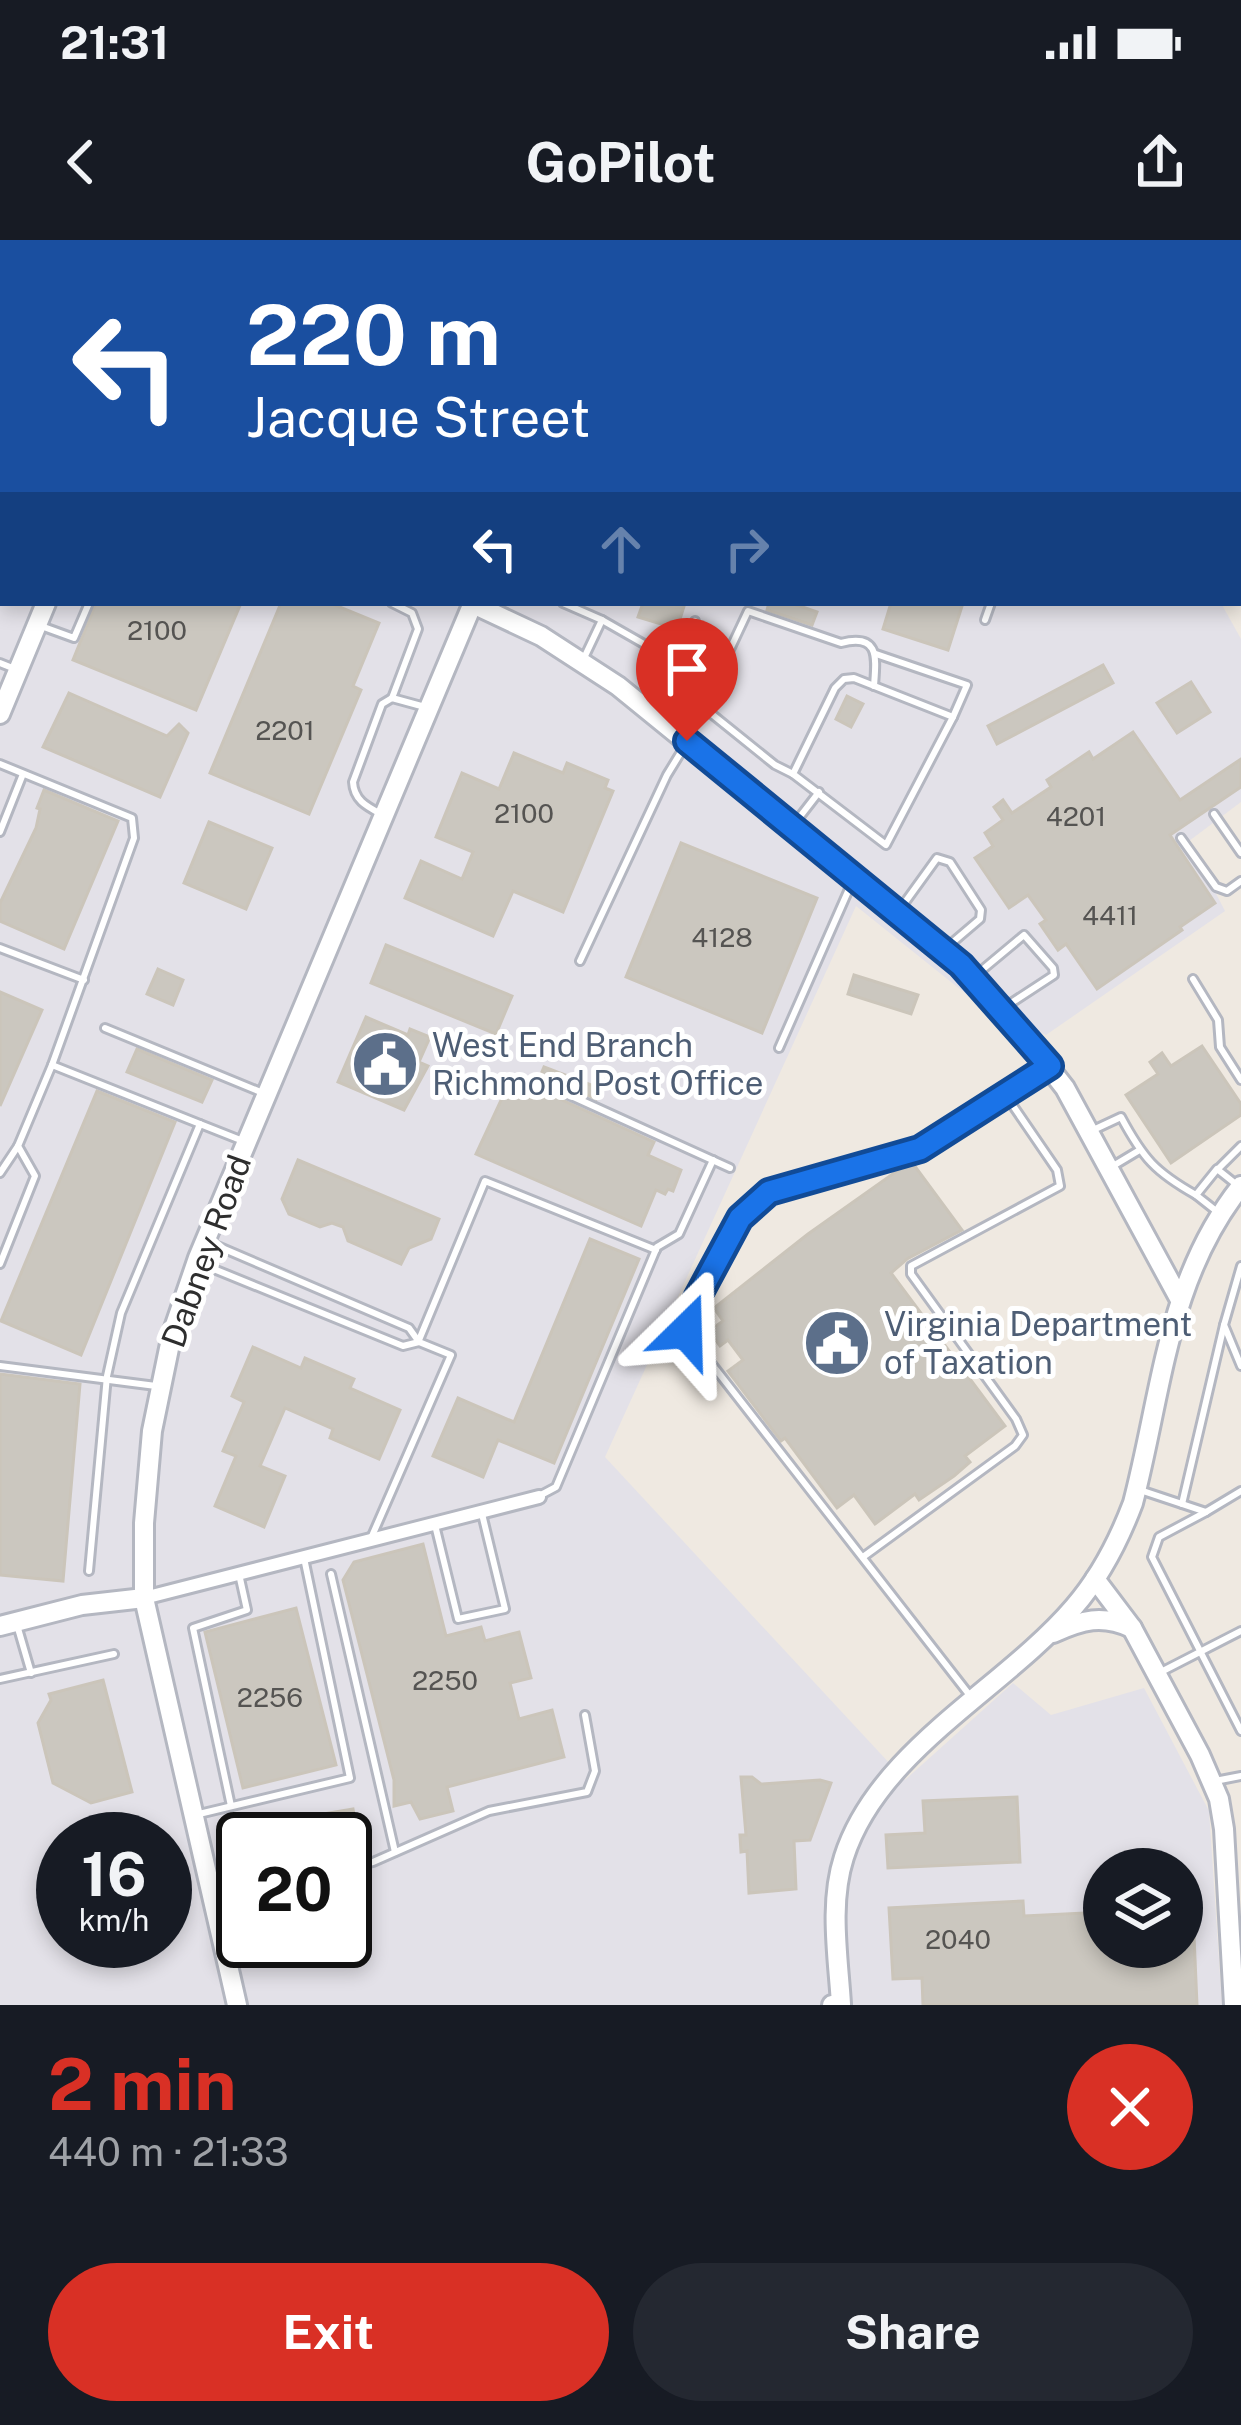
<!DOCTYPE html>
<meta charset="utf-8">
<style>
body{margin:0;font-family:"Public Sans",sans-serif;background:#242831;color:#f1f3f6;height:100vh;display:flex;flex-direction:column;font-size:45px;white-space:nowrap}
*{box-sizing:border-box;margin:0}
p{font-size:39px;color:#9ea1a6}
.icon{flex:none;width:66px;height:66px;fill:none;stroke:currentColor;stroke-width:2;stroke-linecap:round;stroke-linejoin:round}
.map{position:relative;height:1765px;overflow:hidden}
.panel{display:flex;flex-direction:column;background:#171b24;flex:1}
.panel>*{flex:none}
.hud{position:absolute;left:0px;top:0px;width:1242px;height:366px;box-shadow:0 6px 18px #0003;background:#1a4fa0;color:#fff;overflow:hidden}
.controls{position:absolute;left:1083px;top:1608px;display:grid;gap:24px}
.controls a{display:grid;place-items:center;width:120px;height:120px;border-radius:50%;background:#171b24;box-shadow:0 6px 18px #0003;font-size:60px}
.speed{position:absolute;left:36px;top:1572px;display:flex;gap:24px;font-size:60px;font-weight:700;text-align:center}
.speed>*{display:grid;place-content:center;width:156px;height:156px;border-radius:50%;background:#171b24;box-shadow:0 6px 18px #0003;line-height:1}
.speed small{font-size:30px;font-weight:400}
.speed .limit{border:6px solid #111;border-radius:18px;background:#fff;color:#111}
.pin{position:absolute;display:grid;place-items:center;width:102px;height:102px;color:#fff;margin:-123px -51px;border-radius:50% 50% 50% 0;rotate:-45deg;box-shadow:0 0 12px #0007}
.pin .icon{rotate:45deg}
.me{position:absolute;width:132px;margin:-66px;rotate:22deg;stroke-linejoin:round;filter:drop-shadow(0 0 9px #0008)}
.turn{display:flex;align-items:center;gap:42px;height:252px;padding:0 48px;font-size:54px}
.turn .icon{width:156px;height:156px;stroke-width:2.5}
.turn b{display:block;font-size:84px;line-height:102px}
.lanes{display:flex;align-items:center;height:114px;padding:0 48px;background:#0003;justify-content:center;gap:60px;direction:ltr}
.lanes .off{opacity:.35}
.round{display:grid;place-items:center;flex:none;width:126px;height:126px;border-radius:63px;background:#242831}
.overview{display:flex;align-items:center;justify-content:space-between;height:204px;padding:0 48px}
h1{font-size:72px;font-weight:700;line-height:90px;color:#d93025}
.button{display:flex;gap:24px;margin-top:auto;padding:24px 48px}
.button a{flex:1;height:138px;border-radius:72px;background:#d93025;color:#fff;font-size:48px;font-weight:700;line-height:138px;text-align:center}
.button a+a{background:#242831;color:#f1f3f6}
.status{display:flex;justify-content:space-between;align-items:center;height:84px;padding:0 60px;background:#171b24;direction:ltr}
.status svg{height:33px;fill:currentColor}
header{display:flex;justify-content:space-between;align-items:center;height:156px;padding:0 48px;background:#171b24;font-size:54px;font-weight:700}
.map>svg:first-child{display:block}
</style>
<div class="status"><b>21:31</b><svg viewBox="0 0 49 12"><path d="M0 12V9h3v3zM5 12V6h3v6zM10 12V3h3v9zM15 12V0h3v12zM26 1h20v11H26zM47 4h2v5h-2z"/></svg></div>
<header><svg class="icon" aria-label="back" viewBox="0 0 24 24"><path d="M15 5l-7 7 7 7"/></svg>GoPilot<svg class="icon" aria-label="share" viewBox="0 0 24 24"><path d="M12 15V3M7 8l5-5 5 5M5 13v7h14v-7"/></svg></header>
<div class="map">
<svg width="1241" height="1765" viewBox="0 0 1241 1765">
<rect width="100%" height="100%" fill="#efe9e1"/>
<path fill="#e3e1e8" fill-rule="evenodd" d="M0,0H1241L1239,353V3H3V363H1221L1241,399V562L1189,601L1225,671L1046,795L971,758L856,666L605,1217L905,1540L1013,1443L1051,1475L1144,1448L1209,1571L1222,1765H0ZM63,1599H165V1701H63ZM243,1599H345V1701H243ZM1104,1629H1182V1707H1104Z"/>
<g fill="#cbc7bf" stroke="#cbc5ba" stroke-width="3">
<path d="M96,363H241L196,470L73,420Z"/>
<path d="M281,363H330L379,383L353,446L361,450L309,574L210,533Z"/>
<path d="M643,363H685L677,389L638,377Z"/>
<path d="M769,363H791L817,372L812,385L767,370Z"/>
<path d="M891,363H963L948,410L883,389Z"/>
<path d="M1103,425L1113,443L997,504L988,486Z"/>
<path d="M1191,442L1210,472L1177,493L1157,463Z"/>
<path d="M69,453L167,496L179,484L188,493L160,557L43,507Z"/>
<path d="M847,456L863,464L851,487L836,479Z"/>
<path d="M1133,492L1180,560L1241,519V547L1170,595L1215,663L1180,687L1182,690L1097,749L1066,704L1058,710L1040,684L1046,680L1028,655L1009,668L975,618L993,606L985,593L1003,580L994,567L1003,560L1012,573L1051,547L1047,540L1089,512L1093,519Z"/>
<path d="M514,513L563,533L567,523L608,540L605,548L613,551L563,672L513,651L493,696L405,658L421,621L462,639L473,612L436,597L462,533L499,549Z"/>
<path d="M44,550L118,581L64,709L0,681V663L36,588L40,569L37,568Z"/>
<path d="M209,582L272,608L246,669L184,643Z"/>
<path d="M681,603L817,658L762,793L626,737Z"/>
<path d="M386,705L512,756L496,794L371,743Z"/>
<path d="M158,729L183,740L173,765L147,754Z"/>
<path d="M854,735L918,755L911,774L848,754Z"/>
<path d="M0,752L42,770L0,866Z"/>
<path d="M366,777L408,795L410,789L430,797L419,822L428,826L404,870L338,842Z"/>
<path d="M1202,806L1241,864V875L1171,923L1126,855L1158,834L1150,822L1162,813L1171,826Z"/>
<path d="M137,809L212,840L202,862L127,832Z"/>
<path d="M544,827L599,848L596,859L541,834Z"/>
<path d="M510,841L535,851L536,848L654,902L648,915L681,930L673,951L668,949L665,954L656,950L641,986L476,914Z"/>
<path d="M97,851L175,882L81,1115L1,1081Z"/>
<path d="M298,920L439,979L431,999L409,1008L401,1024L348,1001L343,987L332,983L320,987L289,974L282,959Z"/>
<path d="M911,921L962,990L907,1019L891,1033L1005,1186L965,1216L970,1222L954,1236L919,1260L915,1254L875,1284L854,1255L837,1268L785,1198L781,1201L728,1131L743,1120L728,1100L720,1106L709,1091L723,1081L714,1068L808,994Z"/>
<path d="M590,999L639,1019L554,1223L498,1200L483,1237L433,1216L458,1158L514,1182Z"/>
<path d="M253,1107L301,1128L305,1118L354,1139L350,1148L400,1170L379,1219L330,1198L333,1189L285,1168L260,1226L285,1236L264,1287L215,1266L236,1216L223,1211L244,1162L232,1156Z"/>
<path d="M0,1134L80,1144L63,1341L0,1335Z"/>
<path d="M423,1304L446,1396L481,1387L485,1401L519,1392L531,1438L510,1443L519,1479L552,1470L564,1517L447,1547L453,1571L420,1579L411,1562L394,1566V1540L343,1340L354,1322Z"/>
<path d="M296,1368L336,1525L243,1548L205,1392Z"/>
<path d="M103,1440L132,1552L91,1563L53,1543L38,1483L51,1460L49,1454Z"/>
<path d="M741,1537H752L761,1544L820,1540L831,1543L810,1600L794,1601L796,1649L749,1653L747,1611L741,1612L740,1595H746Z"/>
<path d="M1017,1557L1020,1622L888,1628L886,1595L925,1593L923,1561Z"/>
<path d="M353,1569L359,1604L345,1606V1599H260L258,1585Z"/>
<path d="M1182,1649H1192L1197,1765H923L922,1738L893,1739L889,1668L1023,1661L1024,1676L1104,1672V1707H1182Z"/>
</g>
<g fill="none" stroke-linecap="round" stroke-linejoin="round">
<g stroke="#b4b7c1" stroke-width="12">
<g id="lane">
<path d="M480,0L487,3"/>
<path d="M794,0L803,3"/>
<path d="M440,3L443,0"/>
<path d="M578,3L579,0"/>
<path d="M667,3L668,0"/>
<path d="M1080,3L1081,0"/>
<path d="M1234,3V0"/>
<path d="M0,17L3,18"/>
<path d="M1239,20L1241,23"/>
<path d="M0,99L3,100"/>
<path d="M0,237L3,229"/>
<path d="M563,363L602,380L584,418"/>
<path d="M602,380L672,420L695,381"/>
<path d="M985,380L991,363"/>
<path d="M41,386L74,398L89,363"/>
<path d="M876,414L967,445L953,477"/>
<path d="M0,423L15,429"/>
<path d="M854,438L953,477L886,605L793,534L835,448L844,439Z"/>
<path d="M392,458L418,389L412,373L392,363"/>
<path d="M0,524L132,578L134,598L52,825L18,906L35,936L0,1024"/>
<path d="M793,534L775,525L703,467L748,371L841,403C880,393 876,418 874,446"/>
<path d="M1214,574L1241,613"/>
<path d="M383,575C368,567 354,561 353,542L382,464L392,458L425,467"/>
<path d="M795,583L819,552"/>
<path d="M0,592L23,534"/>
<path d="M1181,598L1216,647L1227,651L1241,641"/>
<path d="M898,672L937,618L950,622L981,670L980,679L946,708"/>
<path d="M0,708L84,740"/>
<path d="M580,721L667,535L686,504"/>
<path d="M976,735L1024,695L1053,728L1054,735L1005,767"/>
<path d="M1193,739L1218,780L1220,807L1241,840"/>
<path d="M105,788L263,853"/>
<path d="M779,808L853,640"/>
<path d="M52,825L200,884"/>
<path d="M536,840L730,928"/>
<path d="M1091,891L1121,877C1143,918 1155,932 1196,955"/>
<path d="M1113,926L1138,911"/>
<path d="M1218,929L1241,906"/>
<path d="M0,933L18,906"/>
<path d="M1220,974L1196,955L1217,929L1237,945"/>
<path d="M208,1002L409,1088L419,1102L451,1115L372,1296"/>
<path d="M199,1023L403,1106L419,1102"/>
<path d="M1241,1026L1224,1085L1241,1126"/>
<path d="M419,1100L485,941L656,1010"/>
<path d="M0,1126L156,1146"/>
<path d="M1140,1250L1206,1272L1241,1251"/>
<path d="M539,1256L556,1247L657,1007L679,994L713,920"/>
<path d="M1182,1264L1224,1085"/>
<path d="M1206,1272L1159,1297L1152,1317L1241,1491"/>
<path d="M435,1285L458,1379L505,1369L482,1274"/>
<path d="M863,1317L1015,1206L1023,1195L1016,1179L911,1034V1026L1060,946L1057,930L1005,854"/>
<path d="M89,1331L107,1136L121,1073L200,884L243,901"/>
<path d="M331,1334L395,1612"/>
<path d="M17,1385L31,1433"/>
<path d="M1159,1433L1241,1391"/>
<path d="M0,1439L114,1414"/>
<path d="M971,1457L686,1091L697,1058L740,978L769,952L920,909L1046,828"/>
<path d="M1215,1541L1241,1536"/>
<path d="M231,1566L193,1388L247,1370L239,1334"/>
<path d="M199,1574L350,1538L304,1318"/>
<path d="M345,1629L373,1622L489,1571L587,1552L595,1531L585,1475"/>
<path d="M215,1663L243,1656"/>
</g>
</g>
<g stroke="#b4b7c1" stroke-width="18">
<path id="street" d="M144,1358L539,1257"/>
</g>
<g stroke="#b4b7c1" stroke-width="24">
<g id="secondary">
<path d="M197,3L198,0"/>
<path d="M625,3L626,0"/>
<path d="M471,363L541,396L618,446L961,725L1004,770L1065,848L1179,1058"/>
<path d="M0,474L46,363"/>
<path d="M1095,1339L1132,1388L1200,1515L1219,1559L1224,1589L1234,1765"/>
<path d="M0,1386L82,1365L144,1358"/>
<path d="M1053,1393C1082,1380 1102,1374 1132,1388"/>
<path d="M237,1765L144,1358V1283L152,1191L172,1094L198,1018L473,363"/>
<path d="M832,1765L841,1764C838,1716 829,1663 844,1617C878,1510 1004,1449 1074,1367C1100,1337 1119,1300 1133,1263C1162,1152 1167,1039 1241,946"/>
</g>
</g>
<use href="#lane" stroke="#fff" stroke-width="6"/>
<use href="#street" stroke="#fff" stroke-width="12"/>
<use href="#secondary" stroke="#fff" stroke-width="18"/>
</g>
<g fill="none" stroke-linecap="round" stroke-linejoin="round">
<g stroke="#114b97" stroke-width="30">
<path id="route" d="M686,1091L697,1058L740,978L769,952L920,909L1050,826L961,725L687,501"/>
</g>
<use href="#route" stroke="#1a73e8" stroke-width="21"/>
</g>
<defs>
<g id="civic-disc" transform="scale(3.45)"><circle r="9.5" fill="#5c6f8a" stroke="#fff"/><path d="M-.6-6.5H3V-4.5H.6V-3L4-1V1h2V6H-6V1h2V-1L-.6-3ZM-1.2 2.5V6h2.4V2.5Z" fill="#fff"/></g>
</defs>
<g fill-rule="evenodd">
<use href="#civic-disc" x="385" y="824"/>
<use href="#civic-disc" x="837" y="1103"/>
</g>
<g text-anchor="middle" stroke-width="10" stroke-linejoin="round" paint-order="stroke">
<g font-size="27" fill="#555452">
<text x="157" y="400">2100</text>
<text x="285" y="500">2201</text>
<text x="524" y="583">2100</text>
<text x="1076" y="586">4201</text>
<text x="1110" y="685">4411</text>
<text x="722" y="707">4128</text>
<text x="445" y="1450">2250</text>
<text x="270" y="1467">2256</text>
<text x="958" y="1709">2040</text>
</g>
<g font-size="33" fill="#4e5e75" stroke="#fff" text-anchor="start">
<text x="432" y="817">West End Branch<tspan x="432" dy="38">Richmond Post Office</tspan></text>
<text x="884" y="1096">Virginia Department<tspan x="884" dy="38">of Taxation</tspan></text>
</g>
<g font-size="33" fill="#2e2e2e" stroke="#fff">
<text transform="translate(206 1011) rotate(-70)" y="12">Dabney Road</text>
</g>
</g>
</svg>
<div class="controls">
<a><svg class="icon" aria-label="layers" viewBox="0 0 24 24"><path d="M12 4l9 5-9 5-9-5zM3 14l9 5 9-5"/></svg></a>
</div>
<div class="speed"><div>16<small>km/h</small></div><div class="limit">20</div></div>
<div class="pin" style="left:687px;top:501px;background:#d93025"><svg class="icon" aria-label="arrive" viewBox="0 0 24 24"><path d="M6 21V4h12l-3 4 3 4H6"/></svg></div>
<svg class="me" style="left:686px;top:1091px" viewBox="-20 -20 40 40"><path d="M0-17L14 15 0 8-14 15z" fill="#1a73e8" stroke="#fff" stroke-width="4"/></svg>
<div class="hud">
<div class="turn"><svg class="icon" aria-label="left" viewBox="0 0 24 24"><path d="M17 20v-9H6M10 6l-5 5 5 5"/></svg><div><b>220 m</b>Jacque Street</div></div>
<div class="lanes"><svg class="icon" aria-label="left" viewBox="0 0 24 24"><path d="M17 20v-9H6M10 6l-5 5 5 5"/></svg><svg class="icon off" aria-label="ahead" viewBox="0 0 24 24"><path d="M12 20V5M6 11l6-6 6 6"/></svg><svg class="icon off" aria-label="right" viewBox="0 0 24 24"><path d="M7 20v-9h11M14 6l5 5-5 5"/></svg></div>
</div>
</div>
<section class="panel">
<div class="overview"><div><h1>2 min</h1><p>440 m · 21:33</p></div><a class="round" style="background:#d93025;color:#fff"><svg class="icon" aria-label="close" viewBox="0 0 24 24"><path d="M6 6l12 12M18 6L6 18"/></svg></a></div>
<div class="button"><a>Exit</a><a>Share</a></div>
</section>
